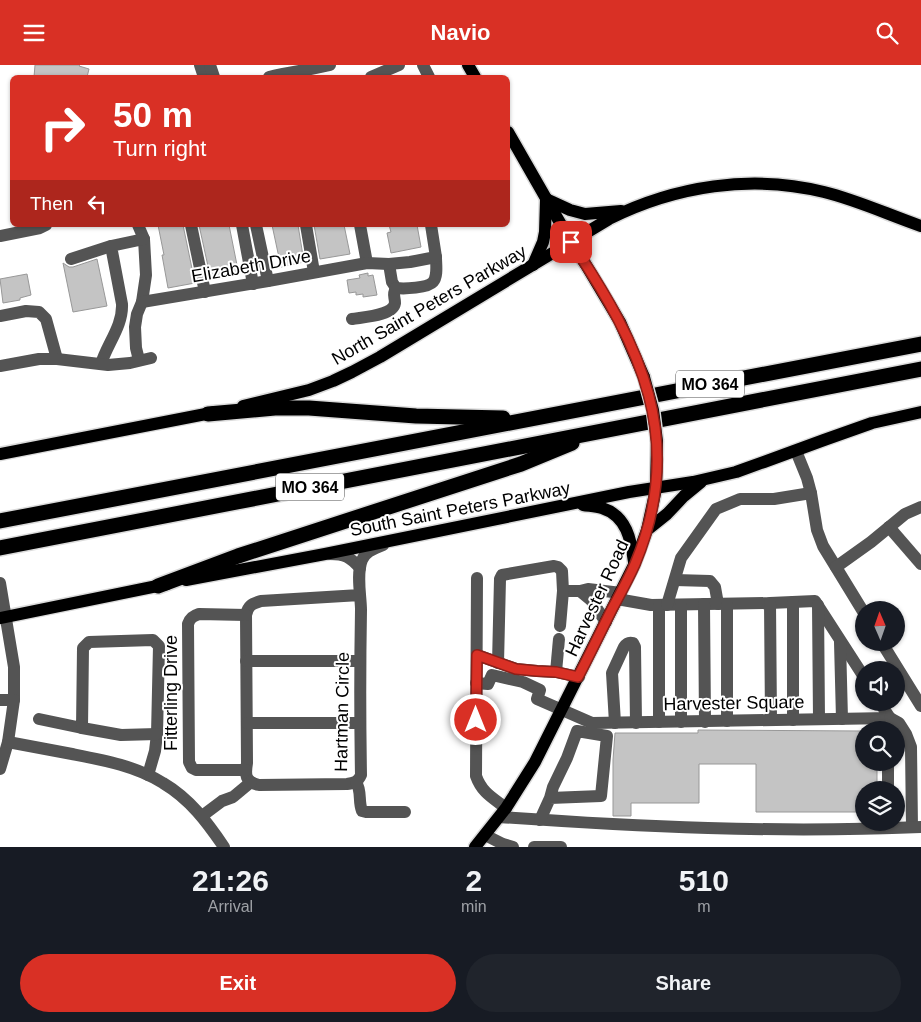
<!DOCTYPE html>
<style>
body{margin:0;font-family:Arial,sans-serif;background:#20242c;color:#f1f3f6;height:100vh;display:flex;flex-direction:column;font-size:19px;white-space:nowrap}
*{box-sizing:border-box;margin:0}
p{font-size:16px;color:#9ea1a6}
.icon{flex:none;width:28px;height:28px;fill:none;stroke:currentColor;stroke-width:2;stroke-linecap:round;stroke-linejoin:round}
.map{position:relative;height:782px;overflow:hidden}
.sheet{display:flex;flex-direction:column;background:#171b24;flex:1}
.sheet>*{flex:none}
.guide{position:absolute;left:10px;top:10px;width:500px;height:152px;border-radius:8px;box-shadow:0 1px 4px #0004;background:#d93025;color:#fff;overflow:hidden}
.needle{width:32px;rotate:358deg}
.tools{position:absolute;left:855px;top:536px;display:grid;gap:10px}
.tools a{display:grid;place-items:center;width:50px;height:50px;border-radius:50%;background:#171b24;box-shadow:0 1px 4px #0004;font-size:25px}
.pin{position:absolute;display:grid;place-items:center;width:42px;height:42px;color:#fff;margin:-21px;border-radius:10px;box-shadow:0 2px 8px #0006}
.me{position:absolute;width:55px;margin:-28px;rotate:0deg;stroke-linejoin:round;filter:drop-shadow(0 0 4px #0008)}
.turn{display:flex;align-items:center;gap:18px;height:105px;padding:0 20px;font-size:22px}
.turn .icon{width:65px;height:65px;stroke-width:2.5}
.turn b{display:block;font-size:35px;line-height:42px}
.then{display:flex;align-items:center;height:48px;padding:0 20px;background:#0003;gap:10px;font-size:19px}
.eta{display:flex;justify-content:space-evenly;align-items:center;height:85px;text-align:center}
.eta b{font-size:30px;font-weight:700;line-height:35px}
.primary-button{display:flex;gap:10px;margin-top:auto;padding:10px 20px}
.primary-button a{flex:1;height:58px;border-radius:30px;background:#d93025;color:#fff;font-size:20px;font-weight:700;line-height:58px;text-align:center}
.primary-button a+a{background:#20242c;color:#f1f3f6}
header{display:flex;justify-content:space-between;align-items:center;height:65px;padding:0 20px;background:#d93025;color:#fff;font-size:22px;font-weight:700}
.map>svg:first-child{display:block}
</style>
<header><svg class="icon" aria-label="menu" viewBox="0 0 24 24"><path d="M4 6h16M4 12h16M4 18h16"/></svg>Navio<svg class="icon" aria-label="search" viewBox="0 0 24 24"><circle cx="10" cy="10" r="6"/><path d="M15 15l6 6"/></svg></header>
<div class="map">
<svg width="921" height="782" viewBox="0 0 921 782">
<rect width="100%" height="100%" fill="#fff"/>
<g fill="#c4c4c4" stroke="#989898">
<path d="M35,0H80L79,1L89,4L87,12H34Z"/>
<path d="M158,160H183L195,218L168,223L162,190H164Z"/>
<path d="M199,160H229L239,210L211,215Z"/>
<path d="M272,160H298L304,197L281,202Z"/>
<path d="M314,160H344L350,189L320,194Z"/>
<path d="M389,160H417L421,182L391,188L387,168L391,167Z"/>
<path d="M97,194L107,241L73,247L63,198L69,202H73Z"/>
<path d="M368,208V211L373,210L377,230L363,232V229L356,230V227L349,228L347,215L360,213L359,210Z"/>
<path d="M27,209L31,230L20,233V235L3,238L0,214Z"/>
<path d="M698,665L864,666V698H877V725H864V747H756V699H699V738H631V751H613V695L615,668H698Z"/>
</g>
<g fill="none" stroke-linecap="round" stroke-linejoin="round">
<g stroke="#dbdbdb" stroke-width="15">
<g id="major">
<path d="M468,0L475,12"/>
<path d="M508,67L571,177L586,200L620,257L644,312"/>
<path d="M546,134L570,145L585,149L621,146"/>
<path d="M533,200L543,177L545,167L546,134"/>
<path d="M243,341L309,325L333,316L352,307L380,292L609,154C675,121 751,109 824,127C857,135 889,150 921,161"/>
<path d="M0,389L216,347"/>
<path d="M583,440C589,441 596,441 602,443C627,451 631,475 634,497"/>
<path d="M647,465L667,449L684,431L701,417"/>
<path d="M186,515L325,489L629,427L693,417L736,407L764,397L824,375L872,358L921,347"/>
<path d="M0,553L167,519"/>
<path d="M475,782L506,743L535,697L634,500L647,465L656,424L657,376"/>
</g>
</g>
<g stroke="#dbdbdb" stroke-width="18">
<g id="highway">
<path d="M208,349L275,343H309L416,351L503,353"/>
<path d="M0,456L921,279"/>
<path d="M0,483L921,304"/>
<path d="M158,521L238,491L521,399L572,378"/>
</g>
</g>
<g stroke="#545454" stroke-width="12">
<path d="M200,0L204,12"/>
<path d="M210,0L214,12"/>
<path d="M423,0L429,12"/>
<path d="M269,12C289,7 310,5 330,0"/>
<path d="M371,12L399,0"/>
<path d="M138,160L144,174L146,210L142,237L137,249L135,262L136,283L139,295"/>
<path d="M191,160L205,227"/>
<path d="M242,160L253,219"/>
<path d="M256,160L268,216"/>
<path d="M306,160L314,207"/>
<path d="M360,160L367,198"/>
<path d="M0,171L40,163L46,160"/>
<path d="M71,194L111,181"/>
<path d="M389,199L392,217L396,223C404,224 428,223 433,217C438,211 436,200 436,192"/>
<path d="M142,237L268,216L367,198L389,199L410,197L436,192L431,160"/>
<path d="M0,251L26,246L39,247L46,254L57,294"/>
<path d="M352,254C363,252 393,251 395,238C395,231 392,230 396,223"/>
<path d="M101,299C107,279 123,261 122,239L111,181L144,174"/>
<path d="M0,301L39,294H57L108,300L130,298L151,293"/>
<path d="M796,386L807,413L811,428L817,465L823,481L864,548"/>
<path d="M889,462L921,499"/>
<path d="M330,489C345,489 350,492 360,503"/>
<path d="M836,502L871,477L905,449L921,442"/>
<path d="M477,513L476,711C482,728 493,733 506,743"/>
<path d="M675,515L710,516L715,522L718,539"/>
<path d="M0,518L14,602V635L8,677L0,704"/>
<path d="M563,526H580L588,524L621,528"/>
<path d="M580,526L591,535L606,557"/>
<path d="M360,530L261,536C252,539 248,540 246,550L247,698C245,710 245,717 259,720L347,719C354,718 358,717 361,710C360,655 360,600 361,545C361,531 356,509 362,495C366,486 374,484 383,480"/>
<path d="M617,534L651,540L770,538L815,536L864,612"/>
<path d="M793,537V655"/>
<path d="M770,538L771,655"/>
<path d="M704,539L705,657"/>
<path d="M659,540V657"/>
<path d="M667,540L681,493L716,444L740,434H774L811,428"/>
<path d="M818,540L819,654"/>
<path d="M246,550L199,549C193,551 190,553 188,559L189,697L192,703L196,705H246"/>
<path d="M840,577L842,654"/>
<path d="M882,578L921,641"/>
<path d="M477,590L516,604L537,606L556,607L579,612"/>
<path d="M246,596H360"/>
<path d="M498,598L500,514L502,510L554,501L558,502L562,506L563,526L560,561"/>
<path d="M556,607L559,574"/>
<path d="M476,618L488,619L492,610L523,617L540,625L537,634L592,658L890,653L880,638"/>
<path d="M0,635H14"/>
<path d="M890,653L899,658L906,669L911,682L912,762"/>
<path d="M39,654L82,663L83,583L89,577L153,575L159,581L157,669L155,686L148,710"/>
<path d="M727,656V539"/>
<path d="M681,657V540"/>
<path d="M247,658H360"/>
<path d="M615,658L612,608L624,582C626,579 629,577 633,578L635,582L636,658"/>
<path d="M82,663L121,670L157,669"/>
<path d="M8,677C29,681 51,685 72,689C103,695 136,701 163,718C190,734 207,757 224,782"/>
<path d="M888,698V725"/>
<path d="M356,717C362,726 358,736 362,746L366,747H405"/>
<path d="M202,751L222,736L233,732L251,717"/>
<path d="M500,752C569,757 639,761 708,763C779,765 850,765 921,762"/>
<path d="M540,755L550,733L553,722L567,693L577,666L607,671L601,731L550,733"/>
<path d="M485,770L503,779L513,782"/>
<path d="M534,782H561"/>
</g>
<use href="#major" stroke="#000" stroke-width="12"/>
<use href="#highway" stroke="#000" stroke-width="15"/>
<g stroke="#dbdbdb" stroke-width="15" stroke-linecap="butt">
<path id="major-bridge" d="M644,312L653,345L657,376"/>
</g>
<use href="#major-bridge" stroke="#000" stroke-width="12"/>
</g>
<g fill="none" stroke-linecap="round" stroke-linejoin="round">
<g stroke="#8d1f18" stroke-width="12">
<path id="route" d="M476,655L477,590L516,604L537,606L556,607L578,612C590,589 601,566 612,544C620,529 628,515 635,499C687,375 641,281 571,177"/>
</g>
<use href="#route" stroke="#d93025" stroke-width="9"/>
</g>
<g text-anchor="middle" stroke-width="4" stroke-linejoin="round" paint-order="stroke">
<g fill="#fff" stroke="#4c4c4c" stroke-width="1">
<rect x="676" y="305.5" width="68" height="27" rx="4"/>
<rect x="276" y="408.5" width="68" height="27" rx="4"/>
</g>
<g font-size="16" font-weight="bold" fill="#000">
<text x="710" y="325">MO 364</text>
<text x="310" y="428">MO 364</text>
</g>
<g font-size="18" fill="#000" stroke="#fff">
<text transform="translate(251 201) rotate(-10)" y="6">Elizabeth Drive</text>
<text transform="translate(429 240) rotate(-30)" y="6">North Saint Peters Parkway</text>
<text transform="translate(460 444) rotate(-11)" y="6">South Saint Peters Parkway</text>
<text transform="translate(597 533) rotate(-65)" y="6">Harvester Road</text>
<text transform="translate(171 628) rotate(-90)" y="6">Fitterling Drive</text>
<text transform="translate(734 638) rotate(-1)" y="6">Harvester Square</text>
<text transform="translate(342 647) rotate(-89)" y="6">Hartman Circle</text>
</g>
</g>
</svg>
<div class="tools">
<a><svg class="needle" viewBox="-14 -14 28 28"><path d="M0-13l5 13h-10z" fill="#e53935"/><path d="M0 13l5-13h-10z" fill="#9ea1a6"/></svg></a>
<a><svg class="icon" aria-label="sound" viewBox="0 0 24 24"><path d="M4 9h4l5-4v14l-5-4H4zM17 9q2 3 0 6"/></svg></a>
<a><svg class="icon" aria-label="search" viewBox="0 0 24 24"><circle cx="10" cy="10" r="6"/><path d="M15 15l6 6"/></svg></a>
<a><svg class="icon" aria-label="layers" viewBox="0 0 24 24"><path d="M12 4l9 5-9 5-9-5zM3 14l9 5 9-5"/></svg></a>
</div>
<div class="pin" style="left:571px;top:177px;background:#d93025"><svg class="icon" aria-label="arrive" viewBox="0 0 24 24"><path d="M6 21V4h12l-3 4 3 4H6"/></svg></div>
<svg class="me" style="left:476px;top:655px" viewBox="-20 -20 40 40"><circle r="17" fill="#d93025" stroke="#fff" stroke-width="3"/><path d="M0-11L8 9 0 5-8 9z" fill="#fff"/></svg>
<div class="guide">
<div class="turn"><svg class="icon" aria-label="right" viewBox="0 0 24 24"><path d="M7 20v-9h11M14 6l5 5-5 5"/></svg><div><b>50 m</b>Turn right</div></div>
<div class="then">Then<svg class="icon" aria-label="left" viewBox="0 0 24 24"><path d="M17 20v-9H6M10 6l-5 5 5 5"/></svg></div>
</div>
</div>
<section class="sheet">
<div class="eta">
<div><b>21:26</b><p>Arrival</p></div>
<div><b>2</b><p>min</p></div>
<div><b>510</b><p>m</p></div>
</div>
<div class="primary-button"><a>Exit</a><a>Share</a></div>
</section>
